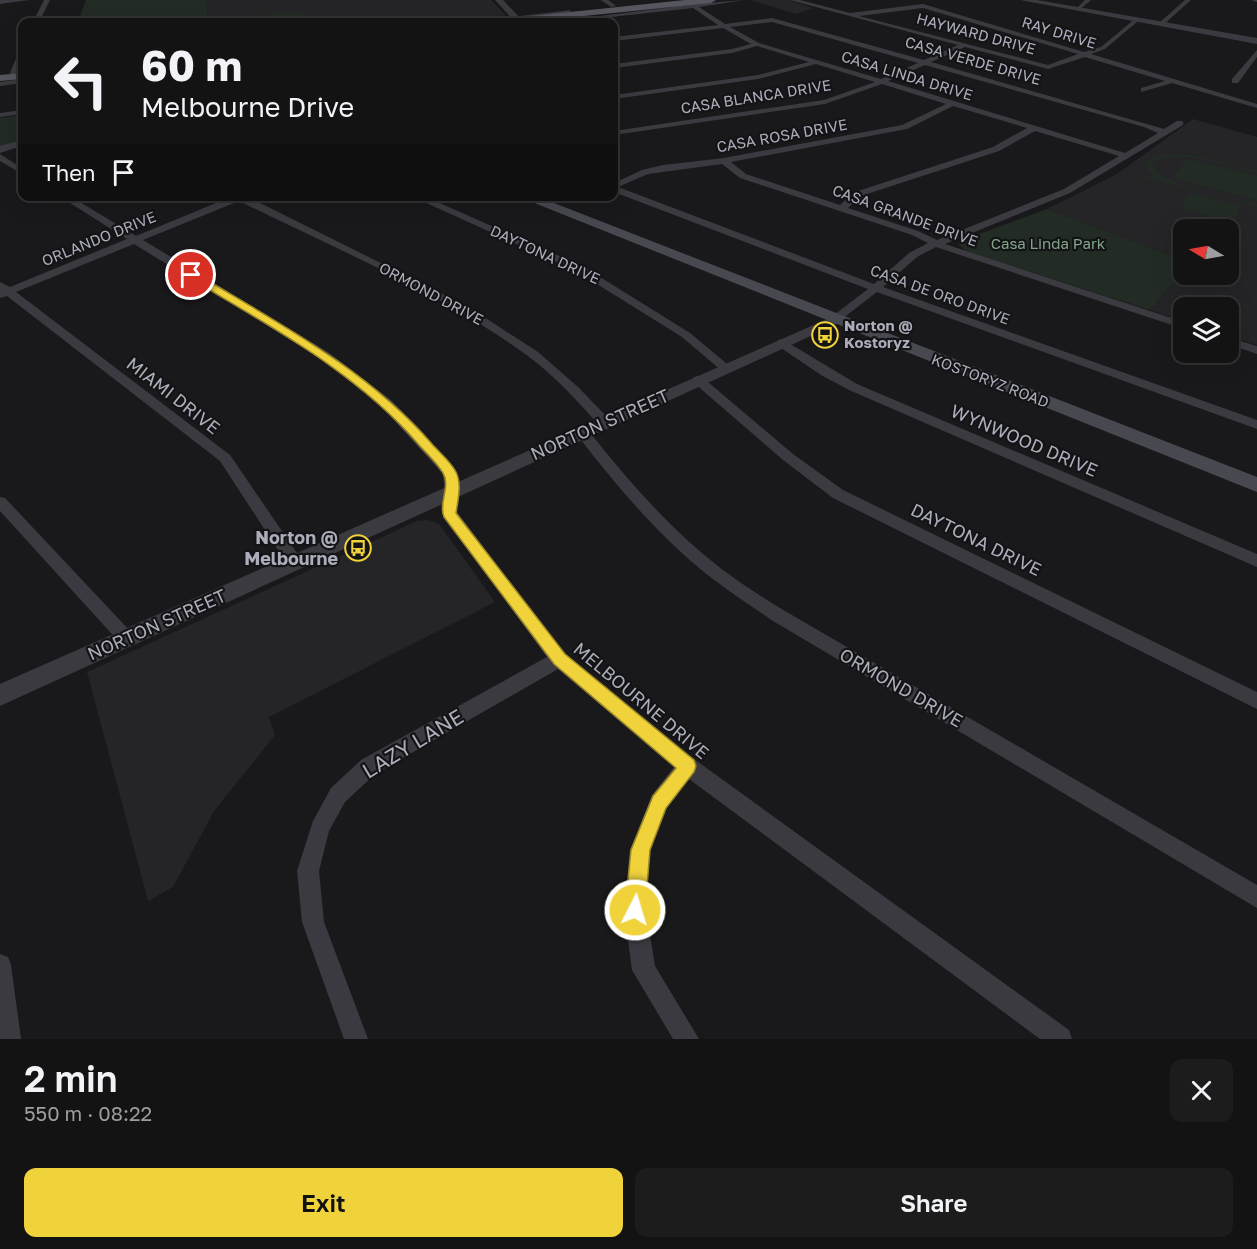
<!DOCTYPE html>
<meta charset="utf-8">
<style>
body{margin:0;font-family:"Golos Text",sans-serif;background:#1c1c1d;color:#f1f3f6;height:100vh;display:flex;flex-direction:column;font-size:22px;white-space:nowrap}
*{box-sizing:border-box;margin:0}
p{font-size:20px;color:#9d9ea0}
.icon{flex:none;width:33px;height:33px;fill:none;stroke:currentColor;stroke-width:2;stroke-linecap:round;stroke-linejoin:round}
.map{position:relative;height:1039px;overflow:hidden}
.details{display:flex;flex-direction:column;background:#131314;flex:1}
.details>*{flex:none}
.top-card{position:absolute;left:18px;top:18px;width:600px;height:183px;border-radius:12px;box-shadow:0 6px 24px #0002,0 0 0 2px #323234;background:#131314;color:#f1f3f6;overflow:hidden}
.needle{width:39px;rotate:280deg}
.fabs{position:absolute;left:1173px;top:219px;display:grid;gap:12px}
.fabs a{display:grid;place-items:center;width:66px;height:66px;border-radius:12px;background:#131314;box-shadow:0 6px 24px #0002,0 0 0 2px #323234;font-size:30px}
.pin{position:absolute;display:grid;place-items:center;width:51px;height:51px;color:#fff;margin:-26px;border:3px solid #fff;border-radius:50%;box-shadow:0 2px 6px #0007}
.me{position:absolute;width:66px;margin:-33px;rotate:5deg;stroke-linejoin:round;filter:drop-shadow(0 0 4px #0008)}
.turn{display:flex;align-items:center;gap:21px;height:126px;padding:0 24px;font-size:27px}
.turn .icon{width:78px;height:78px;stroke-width:2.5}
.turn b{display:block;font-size:42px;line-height:51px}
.then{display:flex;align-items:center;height:57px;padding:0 24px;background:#0003;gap:12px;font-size:22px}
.round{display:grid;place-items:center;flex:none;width:63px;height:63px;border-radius:12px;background:#1c1c1d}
.head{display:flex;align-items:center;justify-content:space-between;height:102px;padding:0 24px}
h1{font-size:36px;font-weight:600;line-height:45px}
.primary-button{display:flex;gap:12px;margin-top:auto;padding:12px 24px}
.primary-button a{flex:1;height:69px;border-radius:12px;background:#f0d23b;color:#111;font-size:24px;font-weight:600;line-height:69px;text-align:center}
.primary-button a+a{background:#1c1c1d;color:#f1f3f6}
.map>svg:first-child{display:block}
</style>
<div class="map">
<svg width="1257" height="1039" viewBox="0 0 1257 1039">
<rect width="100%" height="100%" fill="#19191b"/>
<g fill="#252528">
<path d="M208,0H491L508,18L479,22H207Z"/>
<path d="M750,0H788L813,8L796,14Z"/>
<path d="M1193,119L1257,137V345L1229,336L1228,308H1184L1183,321L1150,310L1183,271L1184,274H1228V230H1184L1183,260L1047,209L1117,174Z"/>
<path d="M428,520L439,524L495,602L269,717L275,735L214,811L173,887L148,901L87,672L417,521Z"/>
</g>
<g fill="#232b25">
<path d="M86,0H208L207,22H78Z"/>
<path d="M301,11L307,22H225L244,17Z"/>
<path d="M22,115V140L0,147V118Z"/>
<path d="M1167,154L1192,155L1257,171V173C1235,168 1167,144 1152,165C1162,187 1234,198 1257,204V206L1143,177L1145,175L1159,179L1147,169L1146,165L1152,157Z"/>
<path d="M1187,159L1257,176V200L1173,178Z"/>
<path d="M1190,193L1241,206L1233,223L1180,209Z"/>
<path d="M1047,209L1183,260V271L1150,310L966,251L959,245L960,241Z"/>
</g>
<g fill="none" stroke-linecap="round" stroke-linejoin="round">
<g fill="#3a3a40" fill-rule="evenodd">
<path d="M0,0H29L0,4Z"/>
<path d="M44,0H50L39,22H33Z"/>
<path d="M601,0H608L616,6L611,7Z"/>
<path d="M688,0L695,4L745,0L699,7L725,24L772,18L924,60L958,45L790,0H800L850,13L923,4L1084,52L1101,47L1136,18L1138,21L1105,49L1091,54L1257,104V108L1172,83L1141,92V88L1165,81L1085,57L1048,69L965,47L931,62L1164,129L1177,121H1183V125L1070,193L945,244L1184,322V329L936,247L917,257L883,287L1257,420V429L877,292L838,322H830V318L868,289L614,192V183L642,170L663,165L724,158L902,125L946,104L882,84L825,104L614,135V131L824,100L875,82L816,64L758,79L614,99V95L758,75L809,62L757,46L732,53L614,68V64L732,49L751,44L723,28L614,41V37L718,25L693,8L566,22H552L688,5L685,2ZM923,8L1078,54L1048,65L859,16ZM772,22L918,63L881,79L759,43L730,27ZM925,65L1144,127L1158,133L1125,153L888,81ZM953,106L1027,128L993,147L855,192L840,205L746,174L731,162L907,129ZM1035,131L1119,156L1064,189L937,240L918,231L848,208L861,196L999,151ZM722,164L740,178L912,235L928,243L909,253L874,284L618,187L648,174Z"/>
<path d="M1085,0H1091L1079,10H1075Z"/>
<path d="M1185,0H1191L1163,25H1159V23Z"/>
<path d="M1252,0H1257V2L1253,1Z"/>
<path d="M571,10L569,13L515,19L512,17Z"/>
<path d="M22,49V57L14,77L8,78L19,51Z"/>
<path d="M1257,50V57L1238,83H1232V79Z"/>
<path d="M22,79V83L0,86V82Z"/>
<path d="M22,110V114L0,117V113Z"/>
<path d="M0,154L22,168V174L0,161Z"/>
<path d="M59,196H70L136,236L233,196H246L439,292L487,319L538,352L578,387L610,420L612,423L610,426H600C578,402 555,376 528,356C440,292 336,249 239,201L143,240L328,352L391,400L419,428L457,473L459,491L457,512L565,654L694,759L1069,1030L1072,1039H1040L689,779L667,808L650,850L646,910L655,966L699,1039H673L632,970L624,910L630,850L652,795L674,767L558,669L375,774L345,802L329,831L319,871L324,922L368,1039H344L302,922L297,871L313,821L331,788L361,760L547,657L444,517L442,513L445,491L443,474L381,406L320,358L134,244L16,292L230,455L301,559L303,563L301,567L295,569L289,567L220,461L7,296L0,298V282L10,287L127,239Z"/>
<path d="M411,196H424L584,267L690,333L732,368L726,372L722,371L682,337L576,271Z"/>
<path d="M1228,337L1257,346V354L1228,344Z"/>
<path d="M782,339L857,384L1257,554V567L849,390L821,375L778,346V340Z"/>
<path d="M698,376L702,377L793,454L843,490L1257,692V709L833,498L783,460L694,383L692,380L694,377Z"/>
<path d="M583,429L588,430C628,481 671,530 723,570C743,585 764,598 785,611L1257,885V908L773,621C753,607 732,594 713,579C661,539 618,488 578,436L576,433Z"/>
<path d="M0,497L5,498L132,633L135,638L132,643L126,645L120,643L0,511Z"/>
<path d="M0,954L8,957L11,965L21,1039H0Z"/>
</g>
<g fill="#3a3a40" fill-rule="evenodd">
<path d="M495,0H503L521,19V22H515Z"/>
<path d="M1020,0H1037L1257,38V44Z"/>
<path d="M22,140V146L0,153V146Z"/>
<path d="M834,316L839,317L841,320L839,323L0,706V684Z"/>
</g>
<path fill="#484850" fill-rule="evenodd" d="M517,196H536L1257,477V492Z"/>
<g fill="#56565f" fill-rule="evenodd">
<path d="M685,0H716L711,3L525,22H497L502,19Z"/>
<path d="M22,73V79L0,81V75Z"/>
</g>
</g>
<path fill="#f0d23b" stroke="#9c8826" stroke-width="1.5" d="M188,273H195C278,323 367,369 432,444C439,452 451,462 456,472C462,484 458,500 456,513L565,654L694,760L696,766L694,772L666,808L650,850L645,910L642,917L635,920L628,917L625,910L631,850L653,796L676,768L554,664L444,517C438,504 451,486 443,473C437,463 427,454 419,445C357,372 269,326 188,277Z"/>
<defs>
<g id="bus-ring" transform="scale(1.35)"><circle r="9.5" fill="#141416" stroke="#f0d23b" stroke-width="1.5"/><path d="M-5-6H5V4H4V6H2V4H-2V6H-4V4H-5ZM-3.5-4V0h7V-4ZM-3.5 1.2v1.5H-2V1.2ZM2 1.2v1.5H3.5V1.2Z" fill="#f0d23b"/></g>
</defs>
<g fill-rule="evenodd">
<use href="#bus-ring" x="825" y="335"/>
<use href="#bus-ring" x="358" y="548"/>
</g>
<g text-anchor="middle" stroke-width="4.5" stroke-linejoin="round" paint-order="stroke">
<g font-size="15" fill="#abadba" stroke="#141416">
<text transform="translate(1059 33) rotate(17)" y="5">RAY DRIVE</text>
<text transform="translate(976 34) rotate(15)" y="5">HAYWARD DRIVE</text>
<text transform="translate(973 61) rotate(16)" y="5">CASA VERDE DRIVE</text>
<text transform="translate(907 76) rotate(17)" y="5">CASA LINDA DRIVE</text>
<text transform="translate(756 97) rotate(-9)" y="5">CASA BLANCA DRIVE</text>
<text transform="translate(782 136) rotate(-10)" y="5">CASA ROSA DRIVE</text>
<text transform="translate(905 216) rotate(20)" y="5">CASA GRANDE DRIVE</text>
<text transform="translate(99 239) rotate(-22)" y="5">ORLANDO DRIVE</text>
<text transform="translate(545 255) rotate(25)" y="5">DAYTONA DRIVE</text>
<text transform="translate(431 294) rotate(28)" y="5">ORMOND DRIVE</text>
<text transform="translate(940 295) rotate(20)" y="5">CASA DE ORO DRIVE</text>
<text transform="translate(990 381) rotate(21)" y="5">KOSTORYZ ROAD</text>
</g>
<g font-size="15" fill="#83a58a" stroke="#141416">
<text x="1048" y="249">Casa Linda Park</text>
</g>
<g font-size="15" font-weight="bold" fill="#abadba" stroke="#141416" text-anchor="start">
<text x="844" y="331">Norton @<tspan x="844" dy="17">Kostoryz</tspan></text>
</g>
<g font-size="18" fill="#abadba" stroke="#141416">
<text transform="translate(173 396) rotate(38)" y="6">MIAMI DRIVE</text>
<text transform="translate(600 425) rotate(-24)" y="6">NORTON STREET</text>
<text transform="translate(1024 441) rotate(23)" y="6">WYNWOOD DRIVE</text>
<text transform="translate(976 540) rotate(26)" y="6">DAYTONA DRIVE</text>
<text transform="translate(157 625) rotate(-24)" y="6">NORTON STREET</text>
<text transform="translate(901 688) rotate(30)" y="6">ORMOND DRIVE</text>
<text transform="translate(641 701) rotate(40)" y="6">MELBOURNE DRIVE</text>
</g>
<g font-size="18" font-weight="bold" fill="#abadba" stroke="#141416" text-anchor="end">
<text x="338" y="544">Norton @<tspan x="338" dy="21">Melbourne</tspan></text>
</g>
<g font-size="21" fill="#abadba" stroke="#141416">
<text transform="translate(413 744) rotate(-31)" y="7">LAZY LANE</text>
</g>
</g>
</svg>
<div class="fabs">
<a><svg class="needle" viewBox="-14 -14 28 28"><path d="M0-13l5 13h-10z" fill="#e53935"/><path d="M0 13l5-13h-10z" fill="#9d9ea0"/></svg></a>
<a><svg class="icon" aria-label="layers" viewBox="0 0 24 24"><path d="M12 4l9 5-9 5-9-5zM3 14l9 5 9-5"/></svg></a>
</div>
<div class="pin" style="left:191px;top:275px;background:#d93025"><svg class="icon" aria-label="arrive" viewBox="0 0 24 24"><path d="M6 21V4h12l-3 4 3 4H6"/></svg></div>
<svg class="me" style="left:635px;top:910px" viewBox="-20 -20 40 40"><circle r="17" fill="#f0d23b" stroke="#fff" stroke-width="3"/><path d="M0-11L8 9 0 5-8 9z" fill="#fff"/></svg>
<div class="top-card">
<div class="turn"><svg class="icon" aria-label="left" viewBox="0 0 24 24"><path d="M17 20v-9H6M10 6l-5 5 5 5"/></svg><div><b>60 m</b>Melbourne Drive</div></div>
<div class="then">Then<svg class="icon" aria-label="arrive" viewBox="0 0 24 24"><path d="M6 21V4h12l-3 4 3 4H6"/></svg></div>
</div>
</div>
<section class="details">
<div class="head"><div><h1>2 min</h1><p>550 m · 08:22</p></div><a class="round"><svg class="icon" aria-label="close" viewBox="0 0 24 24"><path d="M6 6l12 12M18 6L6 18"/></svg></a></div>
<div class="primary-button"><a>Exit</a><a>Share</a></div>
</section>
